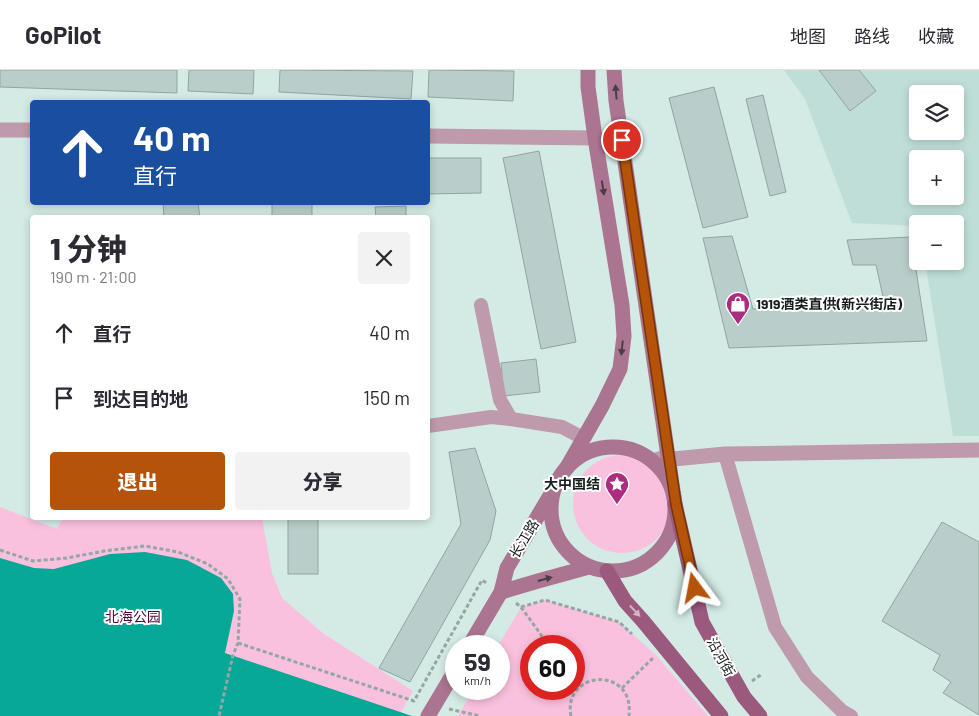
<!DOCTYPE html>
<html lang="zh">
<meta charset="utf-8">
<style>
body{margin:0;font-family:Barlow,"Noto Sans SC",sans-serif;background:#f2f2f3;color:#2b2b33;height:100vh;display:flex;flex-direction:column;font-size:19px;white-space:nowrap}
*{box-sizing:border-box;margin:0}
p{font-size:16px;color:#7c7c81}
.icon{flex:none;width:28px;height:28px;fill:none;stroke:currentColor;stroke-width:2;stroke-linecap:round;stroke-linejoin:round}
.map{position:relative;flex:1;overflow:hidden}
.side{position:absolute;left:30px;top:145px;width:400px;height:305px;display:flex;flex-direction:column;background:#fff;border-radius:5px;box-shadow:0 2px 8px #0003}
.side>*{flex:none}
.guide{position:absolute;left:30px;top:30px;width:400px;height:105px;border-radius:5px;box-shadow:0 2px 8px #0003;background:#1a4fa0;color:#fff;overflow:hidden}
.tools{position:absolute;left:909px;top:15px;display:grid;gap:10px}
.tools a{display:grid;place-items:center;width:55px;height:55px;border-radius:5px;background:#fff;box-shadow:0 2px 8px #0003;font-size:25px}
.speed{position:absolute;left:445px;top:565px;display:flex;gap:10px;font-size:25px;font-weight:700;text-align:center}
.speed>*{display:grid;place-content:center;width:65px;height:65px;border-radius:50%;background:#fff;box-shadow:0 2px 8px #0003;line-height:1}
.speed small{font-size:12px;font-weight:400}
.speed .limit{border:8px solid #d22;background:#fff;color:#111}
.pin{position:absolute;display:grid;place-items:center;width:42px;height:42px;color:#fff;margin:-21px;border:2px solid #fff;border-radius:50%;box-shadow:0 1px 5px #0007}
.me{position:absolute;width:55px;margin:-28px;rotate:347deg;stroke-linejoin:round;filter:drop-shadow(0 0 4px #0008)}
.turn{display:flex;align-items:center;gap:18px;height:105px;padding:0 20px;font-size:22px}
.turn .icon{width:65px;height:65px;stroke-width:2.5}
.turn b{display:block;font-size:35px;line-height:42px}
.round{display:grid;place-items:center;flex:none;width:52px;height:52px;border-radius:5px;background:#f2f2f3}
.headline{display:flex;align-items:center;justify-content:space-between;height:85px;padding:0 20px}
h1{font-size:30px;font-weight:800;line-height:38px}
.button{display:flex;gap:10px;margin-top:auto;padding:10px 20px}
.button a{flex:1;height:58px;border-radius:5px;background:#b45309;color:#fff;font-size:20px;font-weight:800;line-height:58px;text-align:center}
.button a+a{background:#f2f2f3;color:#2b2b33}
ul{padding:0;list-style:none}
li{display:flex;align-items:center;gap:15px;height:65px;padding:0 20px}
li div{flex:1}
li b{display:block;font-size:19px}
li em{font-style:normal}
header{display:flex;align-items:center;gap:30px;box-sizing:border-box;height:70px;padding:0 25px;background:#fff;border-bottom:1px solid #e1e1e2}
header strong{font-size:24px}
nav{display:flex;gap:28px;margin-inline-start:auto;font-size:18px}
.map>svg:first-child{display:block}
</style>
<header>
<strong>GoPilot</strong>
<nav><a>地图</a><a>路线</a><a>收藏</a></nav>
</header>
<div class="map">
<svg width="979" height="646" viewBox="0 0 979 646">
<rect width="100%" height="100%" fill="#d3eae5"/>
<path fill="#c0ded8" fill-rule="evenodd" d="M784,0H979V366H953L925,191H955V154H918L917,156L852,153L805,29ZM918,24H955V61H918ZM918,89H955V126H918Z"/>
<g fill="#fac1de" fill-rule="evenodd">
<circle cx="622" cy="434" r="49"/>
<path d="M0,437L57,459L63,448H262L272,503L282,528L324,564L413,621L399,646H0Z"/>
<path d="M545,530L619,552L656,585L708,646H458L474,619H499L498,576L521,537ZM531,576H574V619H531Z"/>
</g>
<path fill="#07a897" d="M145,482L187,490L221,508L233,524L234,541L225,583L412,646H0V488L34,498L54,499L110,484Z"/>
<g fill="#b9ceca" stroke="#90a5a1">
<path d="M0,0H177V23L0,17Z"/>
<path d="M189,0H254L253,24L188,21Z"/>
<path d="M280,0L413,1L411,29L279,22Z"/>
<path d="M429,0L514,1L513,31L428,27Z"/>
<path d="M819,0H859L876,21L850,41Z"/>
<path d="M714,17L748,147L703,158L669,28Z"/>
<path d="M763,25L786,122L770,126L746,29Z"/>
<path d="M539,81L576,272L541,279L503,88Z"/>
<path d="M428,88H481V123L428,124Z"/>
<path d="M163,132H198L200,148H164Z"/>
<rect x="272" y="132" width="40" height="16"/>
<path d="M406,136V148H376L375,137Z"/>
<path d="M732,166L753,239L884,231L876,195H853L847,170L911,167L927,271L729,278L703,168Z"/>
<path d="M536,289L540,322L504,326L501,293Z"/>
<path d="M475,378L496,441L490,470L410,612L379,598L461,454L449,382Z"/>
<rect x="288" y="448" width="30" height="56"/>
<path d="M942,452L979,472V645L943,623L951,612L933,600L940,585L882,551Z"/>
</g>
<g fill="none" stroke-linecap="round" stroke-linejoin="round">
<g stroke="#94a7a3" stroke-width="3" stroke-dasharray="4 2.5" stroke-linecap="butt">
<path d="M0,480L33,491L67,488L104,481L145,476L178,482L208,494L228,509L240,529L238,573L233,585L219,646"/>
<path d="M516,533L521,537L549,576"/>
<path d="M521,537L545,530L619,552L632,564"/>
<path d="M238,573L414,631L482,510L488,514"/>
<path d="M574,610L579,617"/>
<path d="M752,611L762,604"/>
<path d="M622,618L654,587"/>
<path d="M449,639L480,646"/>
<path d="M571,646C562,600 635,595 629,646"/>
</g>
<g stroke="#bf99ac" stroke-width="14">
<path d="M481,235L500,330L511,349"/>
<path d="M428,356L491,347L511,349L562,357L583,368"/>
<path d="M725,384L775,557L807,607L842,641L851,646"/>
</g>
<g stroke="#bf99ac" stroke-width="15">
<path d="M0,60H32"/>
<path d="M428,66L595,68"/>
<path d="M669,386L653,391L725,384L979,380"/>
</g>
<g stroke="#ab7491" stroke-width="15">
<path d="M614,0L616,31L675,434"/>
<circle cx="613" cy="439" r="62"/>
<path d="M566,399L602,336L620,299L624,266L622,235L595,68L588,17V0"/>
<path d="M501,522L538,511L589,497"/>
<path d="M469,576L501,522L507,498L551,424"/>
<path d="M428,646L456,599"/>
</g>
<g stroke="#9b597e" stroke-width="15">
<path d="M675,434L702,552L744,627L760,646"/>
<path d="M607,501L625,531L643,551L721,646"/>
</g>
</g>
<defs><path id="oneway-solid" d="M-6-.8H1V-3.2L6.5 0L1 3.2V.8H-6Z" transform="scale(1.25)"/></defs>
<g fill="#4a3d46">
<use href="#oneway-solid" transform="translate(616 22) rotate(-95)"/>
<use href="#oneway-solid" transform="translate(603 118) rotate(81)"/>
<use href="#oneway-solid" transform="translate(622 278) rotate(96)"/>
<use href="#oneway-solid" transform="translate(545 509) rotate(-15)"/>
</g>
<use fill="#d2b4c5" href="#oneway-solid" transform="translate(635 541) rotate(47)"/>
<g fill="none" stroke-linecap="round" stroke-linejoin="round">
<g stroke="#753606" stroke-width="12">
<path id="route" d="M622,70L676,434L695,518"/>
</g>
<use href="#route" stroke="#b45309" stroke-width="9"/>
</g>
<defs>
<g id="shop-pin" transform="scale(1.25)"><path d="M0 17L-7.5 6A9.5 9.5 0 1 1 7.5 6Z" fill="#ab2d7d" stroke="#fff"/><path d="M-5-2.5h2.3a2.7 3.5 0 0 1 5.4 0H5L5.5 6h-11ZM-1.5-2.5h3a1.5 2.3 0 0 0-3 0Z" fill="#fff"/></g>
<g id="sight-pin" transform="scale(1.25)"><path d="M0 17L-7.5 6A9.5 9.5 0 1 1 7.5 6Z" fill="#ab2d7d" stroke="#fff"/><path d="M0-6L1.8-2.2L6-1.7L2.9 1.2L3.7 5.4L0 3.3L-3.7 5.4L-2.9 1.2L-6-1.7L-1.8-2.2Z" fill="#fff"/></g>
</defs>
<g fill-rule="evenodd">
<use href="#shop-pin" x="738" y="234"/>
<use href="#sight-pin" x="617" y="414"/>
</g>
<g text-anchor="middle" stroke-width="4" stroke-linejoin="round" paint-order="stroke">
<g font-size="14" font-weight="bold" fill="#161f1d" stroke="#fff" text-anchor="start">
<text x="756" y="239">1919酒类直供(新兴街店)</text>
<text x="600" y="419" text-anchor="end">大中国结</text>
</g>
<g font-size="14" fill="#161f1d" stroke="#fff">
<text transform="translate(524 469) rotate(-59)" y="5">长江路</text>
<text transform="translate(721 587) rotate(61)" y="5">沿河街</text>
</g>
<g font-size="14" fill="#560b3c" stroke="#fff">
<text x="133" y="552">北海公园</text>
</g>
</g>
</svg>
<div class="tools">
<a><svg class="icon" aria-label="layers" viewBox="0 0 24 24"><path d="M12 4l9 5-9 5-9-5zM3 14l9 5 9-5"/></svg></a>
<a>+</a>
<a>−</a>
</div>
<div class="speed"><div>59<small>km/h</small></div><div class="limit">60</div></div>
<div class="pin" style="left:622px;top:70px;background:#d93025"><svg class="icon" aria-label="arrive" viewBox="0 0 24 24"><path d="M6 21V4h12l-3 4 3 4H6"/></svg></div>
<svg class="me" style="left:695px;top:518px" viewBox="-20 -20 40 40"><path d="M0-17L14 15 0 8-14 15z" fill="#b45309" stroke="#fff" stroke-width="4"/></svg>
<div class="guide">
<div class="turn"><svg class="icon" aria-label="ahead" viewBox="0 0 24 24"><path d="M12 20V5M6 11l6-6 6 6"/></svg><div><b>40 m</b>直行</div></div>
</div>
<section class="side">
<div class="headline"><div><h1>1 分钟</h1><p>190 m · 21:00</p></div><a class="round"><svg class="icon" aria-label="close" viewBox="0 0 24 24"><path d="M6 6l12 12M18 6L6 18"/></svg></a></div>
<ul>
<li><svg class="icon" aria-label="ahead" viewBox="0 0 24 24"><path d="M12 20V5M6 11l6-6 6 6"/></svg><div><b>直行</b></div><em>40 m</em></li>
<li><svg class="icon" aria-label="arrive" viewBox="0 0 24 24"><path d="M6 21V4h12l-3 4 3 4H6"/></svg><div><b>到达目的地</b></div><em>150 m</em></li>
</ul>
<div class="button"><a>退出</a><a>分享</a></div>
</section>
</div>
